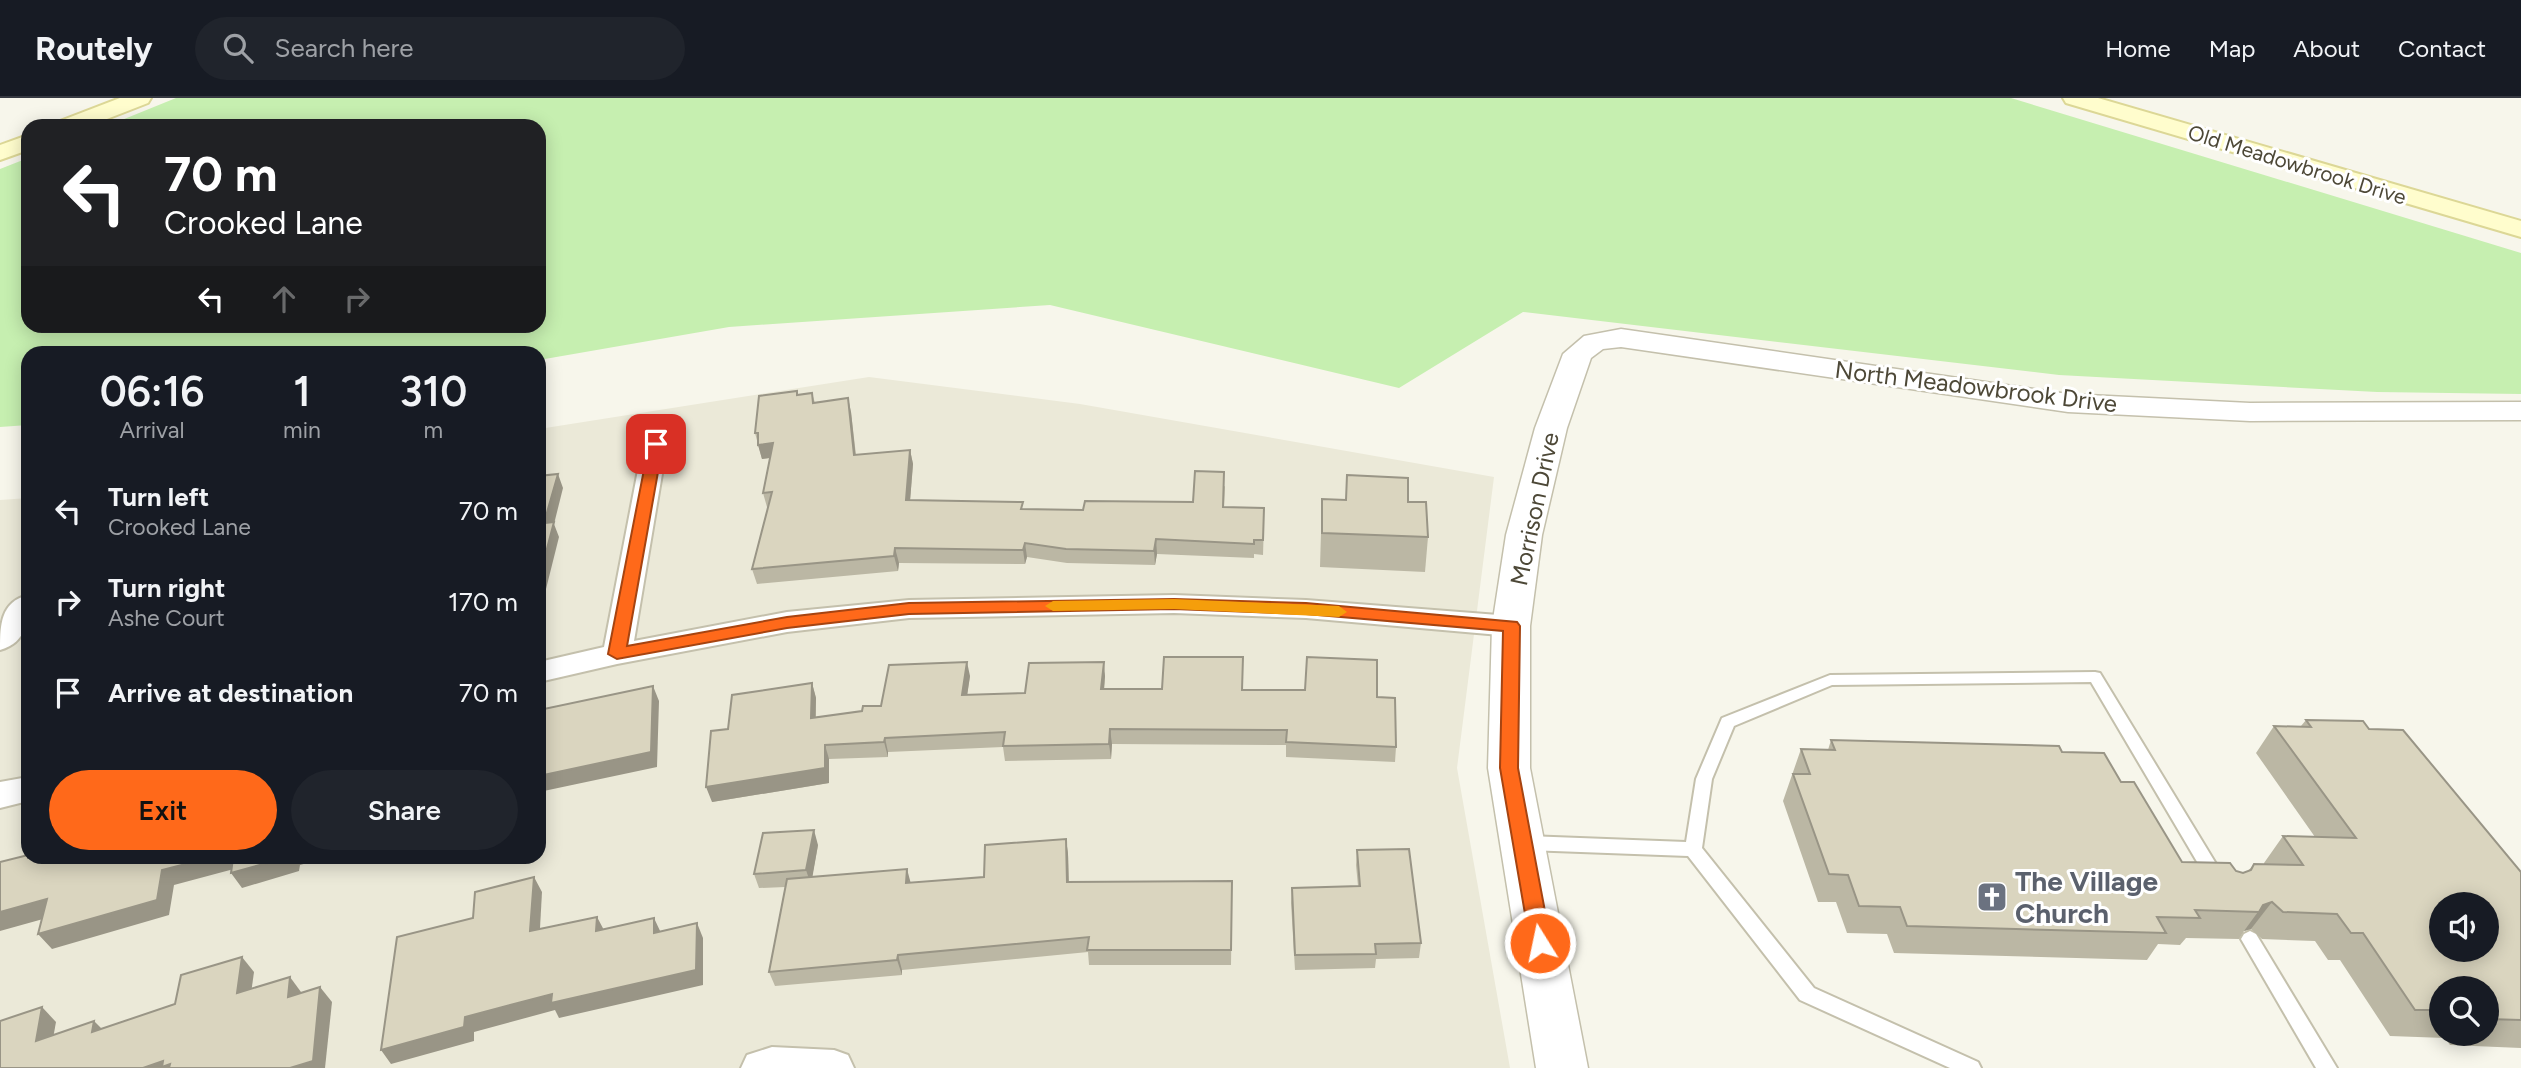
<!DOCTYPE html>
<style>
body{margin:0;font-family:Figtree,sans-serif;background:#20242c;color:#f1f3f6;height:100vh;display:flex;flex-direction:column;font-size:26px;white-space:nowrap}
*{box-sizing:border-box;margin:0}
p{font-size:23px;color:#9ea1a6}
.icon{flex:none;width:38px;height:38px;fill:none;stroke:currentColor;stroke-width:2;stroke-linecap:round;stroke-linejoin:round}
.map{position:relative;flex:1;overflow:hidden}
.details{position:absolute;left:21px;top:248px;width:525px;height:518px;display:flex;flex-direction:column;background:#171b24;border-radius:21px;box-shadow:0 4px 18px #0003}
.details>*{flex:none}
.top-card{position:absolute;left:21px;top:21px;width:525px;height:214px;border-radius:21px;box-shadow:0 4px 18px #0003;background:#202124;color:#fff;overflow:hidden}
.controls{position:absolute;left:2429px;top:794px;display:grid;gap:14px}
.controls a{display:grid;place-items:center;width:70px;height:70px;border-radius:50%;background:#171b24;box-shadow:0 4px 18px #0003;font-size:35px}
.pin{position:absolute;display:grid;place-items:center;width:60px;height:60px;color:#fff;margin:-30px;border-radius:14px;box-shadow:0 4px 10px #0006}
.me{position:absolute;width:77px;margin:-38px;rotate:350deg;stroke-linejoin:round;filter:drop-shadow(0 0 5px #0008)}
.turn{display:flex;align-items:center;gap:24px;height:147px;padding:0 28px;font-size:32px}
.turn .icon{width:91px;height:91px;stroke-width:2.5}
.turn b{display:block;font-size:49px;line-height:60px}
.lanes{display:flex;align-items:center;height:66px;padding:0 28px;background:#0003;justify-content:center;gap:35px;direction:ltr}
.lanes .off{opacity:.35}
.eta{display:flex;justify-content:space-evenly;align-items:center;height:119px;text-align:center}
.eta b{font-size:42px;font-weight:600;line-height:49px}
.primary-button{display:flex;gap:14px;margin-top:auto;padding:14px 28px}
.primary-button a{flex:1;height:80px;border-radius:42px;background:#ff691a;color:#111;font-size:28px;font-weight:600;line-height:80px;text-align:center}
.primary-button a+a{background:#20242c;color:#f1f3f6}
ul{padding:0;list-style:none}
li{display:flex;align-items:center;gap:21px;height:91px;padding:0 28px}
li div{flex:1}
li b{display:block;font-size:26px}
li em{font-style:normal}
header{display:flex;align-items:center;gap:42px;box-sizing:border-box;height:98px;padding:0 35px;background:#171b24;border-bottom:2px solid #363941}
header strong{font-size:33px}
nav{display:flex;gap:38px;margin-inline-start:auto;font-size:24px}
.search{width:490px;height:63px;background:#20242c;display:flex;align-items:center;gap:18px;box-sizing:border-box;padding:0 24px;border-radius:38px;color:#9ea1a6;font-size:26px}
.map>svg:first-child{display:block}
</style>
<header>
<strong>Routely</strong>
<div class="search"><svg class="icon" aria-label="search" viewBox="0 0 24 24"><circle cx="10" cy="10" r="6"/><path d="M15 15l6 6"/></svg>Search here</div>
<nav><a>Home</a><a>Map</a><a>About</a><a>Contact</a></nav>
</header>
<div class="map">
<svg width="2521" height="970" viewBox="0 0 2521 970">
<rect width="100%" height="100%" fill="#f7f6eb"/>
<path fill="#ebe9d8" d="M869,279L1080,306L1494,379L1457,670L1510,970H0V402L28,400V760H539V331Z"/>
<path fill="#c6efb0" d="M176,0H2011L2521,155V296L2377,294L2059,277L1523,214L1399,290L1050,207L729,229L539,262V256H28V327L0,329V71L28,60V228H539V28H107Z"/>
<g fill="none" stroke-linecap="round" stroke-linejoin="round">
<g stroke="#c4c0ac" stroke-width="4">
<g id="service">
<path d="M2095,574L2100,575L2221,774L2224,779L2221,784L2215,786L2209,784L2091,584L1832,587L1734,628L1712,681L1702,750L1814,890L1978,964L1981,970H1950L1800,902L1688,758L1527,752L1521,750L1518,745L1521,740L1527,738L1686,744L1696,681L1722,620L1830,577Z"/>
<path d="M2250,833L2256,836L2337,970H2316L2241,841L2244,836Z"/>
</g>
</g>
<g stroke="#c4c0ac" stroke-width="4">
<g id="minor">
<path d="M655,339L664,341L667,346L634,543L787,514L909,502L1174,497L1306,502L1511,518L1521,521L1526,528L1521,535L1511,538L1306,520L1174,515L909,520L787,534L617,566L539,584V564L604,549L643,346L646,341Z"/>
<path d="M28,497C28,521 28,544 0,552C0,528 0,504 28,497Z"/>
<path d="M28,679V703L0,710V684Z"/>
<path d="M772,949L834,952L848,957L854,970H741L747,957Z"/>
</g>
</g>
<g stroke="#c4c0ac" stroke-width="3">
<path id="tertiary" d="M1621,231L2068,296L2250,305L2521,304V322L2250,323L2068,314L1621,249L1603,251L1591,260L1567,330L1542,437L1530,528V670L1588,970H1536L1488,670L1492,528L1506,437L1535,330L1563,256L1584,238Z"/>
</g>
<g stroke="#dcd796" stroke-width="4">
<g id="secondary">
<path d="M120,0H151L148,5L89,28H56L60,23Z"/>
<path d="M2063,0H2098L2521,123V139L2066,5Z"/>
<path d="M28,37V52L0,62V47Z"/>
</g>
</g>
<use href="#service" fill="#fff" fill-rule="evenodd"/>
<use href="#minor" fill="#fff" fill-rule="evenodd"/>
<use href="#tertiary" fill="#fff" fill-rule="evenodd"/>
<use href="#secondary" fill="#fffdcd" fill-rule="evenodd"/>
</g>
<g fill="#bbb7a4" fill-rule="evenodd">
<path d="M812,295L815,305L851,314L856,357L910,352L913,366L910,402L1024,411L1083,412L1193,404L1225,388L1224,409L1264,424L1263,457L1254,456V460L1157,456L1155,467L1067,465L1027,459L1025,466L899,465L898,473L757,486L752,471L768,409H767L763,395L770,360L762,361L755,335L798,297Z"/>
<path d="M1322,401L1408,404L1428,439L1425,474L1320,469Z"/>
<path d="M970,578L967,597L1025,595L1105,578L1104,591L1243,592L1377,599L1396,649L1395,664L1286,659V647L1112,646L1111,661L1005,663L1003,649L888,654V659L829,661V685L712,704L728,631L812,585L816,600V619L862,613Z"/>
<path d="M2306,622L2369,631L2521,774V950L2450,947L2445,940L2390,938L2340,862H2328L2315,843L2262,841L2251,831L2244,833L2239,841L2186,840L2180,847L2158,846L2147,862L1894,855L1887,836L1847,835L1836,804H1818L1783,703L1801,651L1828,652L1831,642L2062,654L2121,684L2182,764L2243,775L2248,773L2254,766H2264V765L2283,738L2315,739L2256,655L2274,628H2301ZM2441,891H2487V936H2441Z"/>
<path d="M1066,741L1068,756L1069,784L1232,798L1231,867H1089L1088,854L902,872V877L775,888L769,874L785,789L759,790L754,776L818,747L812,779L911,785L984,779Z"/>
<path d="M1357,752L1421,845L1419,860L1376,861L1375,870L1295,872L1291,805L1292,790L1358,788L1356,767Z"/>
</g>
<g fill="#999586">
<path d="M848,300L851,314L857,371L854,357Z"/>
<path d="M773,345L776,359L762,361L758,347Z"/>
<path d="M910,352L913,366L909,416L906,402Z"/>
<path d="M558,376L563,390L554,426L559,439L539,519V481L544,425Z"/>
<path d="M1156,441L1157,456L1155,467L1154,453Z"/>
<path d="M1025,445L1027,459L1025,466L1023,452Z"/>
<path d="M895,450L899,465L898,473L894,458Z"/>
<path d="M967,564L970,578L965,612L962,597Z"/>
<path d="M1104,564L1105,578L1103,605L1101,591Z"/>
<path d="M812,585L816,600L815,635L811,620Z"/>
<path d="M653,588L659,603L657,669L539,694V678Z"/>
<path d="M1110,631L1112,646L1111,661L1109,646Z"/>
<path d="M885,640L888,654V659L884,644Z"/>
<path d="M825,647L829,661V685L712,704L706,689Z"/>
<path d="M814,732L818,747L811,787L806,772Z"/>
<path d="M1066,741L1068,756L1069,798L1067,784Z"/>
<path d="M209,760H239L245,768L174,787L169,817L52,851L38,836L162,772Z"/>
<path d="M285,760H325L300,767L299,773L242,790L231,775Z"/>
<path d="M907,771L911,786L906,785Z"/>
<path d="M534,779L542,794L539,848L530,833Z"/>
<path d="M47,801L61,816L0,833V814Z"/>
<path d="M2272,804L2251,831L2244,833L2263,807Z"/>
<path d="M597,819L605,834L596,833Z"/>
<path d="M654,820L661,835H654Z"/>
<path d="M697,825L703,840V887L559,920L555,912L474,934V943L391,966L381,952L465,919Z"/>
<path d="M898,857L902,872V877L897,862Z"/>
<path d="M242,859L254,874L249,910L237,895Z"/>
<path d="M290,879L301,894L299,914L288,899Z"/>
<path d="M320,889L332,904L325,970H290Z"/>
<path d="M42,909L56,924L50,957L36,943Z"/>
<path d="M94,923L108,937L92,934Z"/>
<path d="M163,963L174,970H143Z"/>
</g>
<g fill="#dad5bf" stroke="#999586" stroke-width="2" fill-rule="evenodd">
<path d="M797,293V297L812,295L813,305L848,300L854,357L910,352L906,402L1023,404L1021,411L1083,412L1085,403L1193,404L1195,373L1224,374L1223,409L1264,410L1263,442H1254V446L1156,441L1154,453L1066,451L1025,445L1023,452L895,450L894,458L752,471L772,394L763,395L773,345L758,347V335H755L759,298Z"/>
<path d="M558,376L544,425L554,424L539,481V378Z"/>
<path d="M1347,377L1408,380V404H1426L1428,439L1322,435V401L1346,402Z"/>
<path d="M1164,559H1243L1242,592H1305L1307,559L1377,562V599L1395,600L1396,649L1286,644L1287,632L1110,631L1109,646L1003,648L1005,634L885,640L884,644L825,647V670L706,689L711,633L728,631L732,597L812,585L811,620L862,613L863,608H881L889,567L967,564L962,597L1025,595L1029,565L1104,564L1101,591H1162Z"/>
<path d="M653,588L651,654L539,678V612Z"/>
<path d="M2306,622L2363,623L2369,631L2403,632L2521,774V922L2487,921V891H2441V912H2415L2363,835H2351L2337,816L2283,814L2272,804L2263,807L2259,814L2195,812L2200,820L2157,819L2166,835L1907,828L1900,809L1859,808L1848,777L1829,776L1793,676H1810L1801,651L1835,652L1831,642L2059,648L2062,654L2104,655L2121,684H2134L2182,764L2230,765L2236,773L2243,775L2251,772L2254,766L2303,767L2283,738L2356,740L2274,628L2311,629ZM2441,807H2487V852H2441Z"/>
<path d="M814,732L806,772L754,776L763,735Z"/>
<path d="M1066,741L1067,784L1232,783L1231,852H1087L1089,839L898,857L897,862L769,874L787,781L907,771L906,785L984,779L985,747Z"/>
<path d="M1409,751L1421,845L1375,846L1376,856L1295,857L1292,790L1360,788L1357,752Z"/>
<path d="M28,757V760H209L162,772L157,802L38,836L47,801L0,814V764Z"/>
<path d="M233,760H285L231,775Z"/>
<path d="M534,779L530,833L597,819L596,833L654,820V835L697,825L696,872L551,905L552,896L465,919L464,929L381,952L397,839L473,820L475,794Z"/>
<path d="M242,859L237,895L290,879L288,899L320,889L313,963L290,970H169L170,966L162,969L163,963L143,970H0V923L42,909L36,943L94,923L92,934L175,906L181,877Z"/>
</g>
<path fill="#ff691a" stroke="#a64411" stroke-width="2" d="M656,341L663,346L627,548L787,519L909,505L1174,501L1306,505L1517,524L1520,528L1518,670L1551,845L1548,851L1540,854L1533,851L1530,845L1500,670L1503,533L1306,516L1174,511L909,516L787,530L617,561L608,556L649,346Z"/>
<path fill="#f59e0b" d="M1174,501L1339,508L1347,514L1339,519L1174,511L1053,513L1045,508L1053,503Z"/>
<defs>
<g id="church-square" transform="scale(1.575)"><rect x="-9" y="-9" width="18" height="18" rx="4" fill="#6b7280" stroke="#fff"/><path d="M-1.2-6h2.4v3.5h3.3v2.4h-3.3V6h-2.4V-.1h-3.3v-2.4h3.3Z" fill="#fff"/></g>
</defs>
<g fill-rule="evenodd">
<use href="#church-square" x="1992" y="799"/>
</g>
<g text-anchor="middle" stroke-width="6" stroke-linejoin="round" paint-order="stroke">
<g font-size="21" fill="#4d4837" stroke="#fff">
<text transform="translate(2297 67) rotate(17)" y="7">Old Meadowbrook Drive</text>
</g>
<g font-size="24" fill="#4d4837" stroke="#fff">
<text transform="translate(1976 289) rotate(7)" y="8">North Meadowbrook Drive</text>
<text transform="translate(1535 411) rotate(-78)" y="8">Morrison Drive</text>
</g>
<g font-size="28" font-weight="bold" fill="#5b616d" stroke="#fff" text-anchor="start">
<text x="2015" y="793">The Village<tspan x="2015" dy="32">Church</tspan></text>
</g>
</g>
</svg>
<div class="controls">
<a><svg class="icon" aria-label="sound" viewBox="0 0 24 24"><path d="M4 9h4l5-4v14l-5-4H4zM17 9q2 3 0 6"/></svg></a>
<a><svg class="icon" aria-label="search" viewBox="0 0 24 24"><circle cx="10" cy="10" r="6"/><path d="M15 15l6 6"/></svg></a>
</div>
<div class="pin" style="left:656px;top:346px;background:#d93025"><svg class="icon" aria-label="arrive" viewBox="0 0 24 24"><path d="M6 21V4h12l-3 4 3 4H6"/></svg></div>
<svg class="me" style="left:1540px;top:845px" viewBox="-20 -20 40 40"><circle r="17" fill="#ff691a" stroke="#fff" stroke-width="3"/><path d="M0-11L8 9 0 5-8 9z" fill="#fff"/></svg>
<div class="top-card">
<div class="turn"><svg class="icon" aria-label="left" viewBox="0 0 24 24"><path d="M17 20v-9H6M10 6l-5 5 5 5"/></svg><div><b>70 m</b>Crooked Lane</div></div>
<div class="lanes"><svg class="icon" aria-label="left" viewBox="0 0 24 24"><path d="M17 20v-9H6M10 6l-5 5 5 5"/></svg><svg class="icon off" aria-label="ahead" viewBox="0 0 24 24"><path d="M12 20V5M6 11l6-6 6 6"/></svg><svg class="icon off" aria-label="right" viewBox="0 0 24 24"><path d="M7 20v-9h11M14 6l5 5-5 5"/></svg></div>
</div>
<section class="details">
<div class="eta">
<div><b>06:16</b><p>Arrival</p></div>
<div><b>1</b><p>min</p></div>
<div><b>310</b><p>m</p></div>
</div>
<ul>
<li><svg class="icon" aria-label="left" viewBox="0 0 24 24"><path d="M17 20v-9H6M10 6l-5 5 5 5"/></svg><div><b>Turn left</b><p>Crooked Lane</p></div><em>70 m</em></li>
<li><svg class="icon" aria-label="right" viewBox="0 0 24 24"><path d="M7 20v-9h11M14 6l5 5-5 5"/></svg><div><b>Turn right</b><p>Ashe Court</p></div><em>170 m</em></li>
<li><svg class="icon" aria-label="arrive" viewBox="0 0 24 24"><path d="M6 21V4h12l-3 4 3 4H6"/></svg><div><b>Arrive at destination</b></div><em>70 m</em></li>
</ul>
<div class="primary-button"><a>Exit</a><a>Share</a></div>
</section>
</div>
